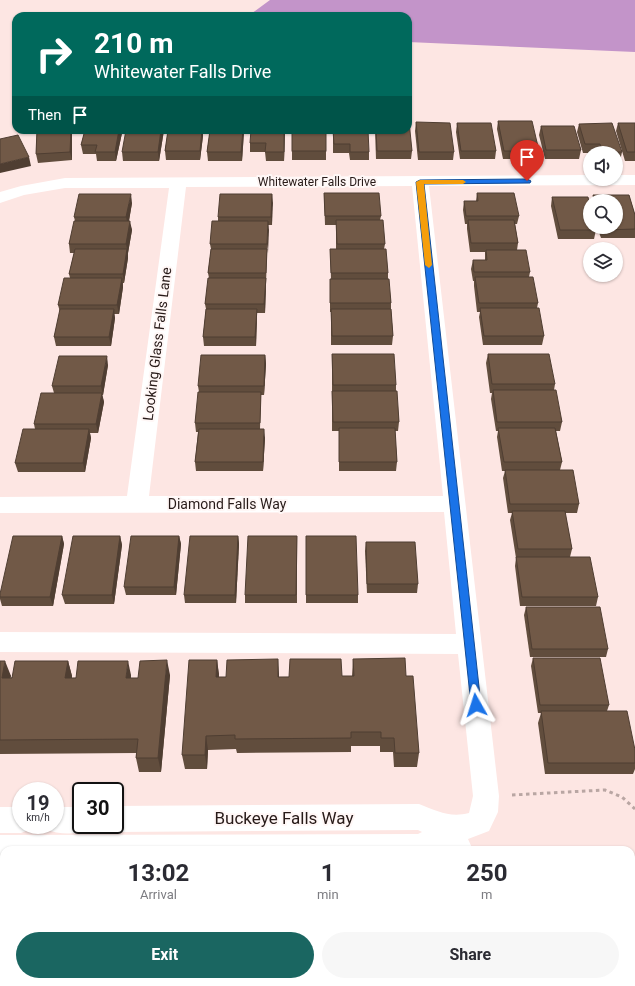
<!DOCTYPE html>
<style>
body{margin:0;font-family:Roboto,sans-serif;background:#f7f7f7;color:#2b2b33;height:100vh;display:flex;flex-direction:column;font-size:15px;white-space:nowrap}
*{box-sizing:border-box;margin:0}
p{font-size:13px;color:#7c7c81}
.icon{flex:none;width:22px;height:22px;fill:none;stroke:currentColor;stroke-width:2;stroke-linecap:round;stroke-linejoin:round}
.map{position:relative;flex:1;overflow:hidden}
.details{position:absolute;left:0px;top:846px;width:635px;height:140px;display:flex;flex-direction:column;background:#fff;border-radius:12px 12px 0 0;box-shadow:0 1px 3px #0004}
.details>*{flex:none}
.top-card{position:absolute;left:12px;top:12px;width:400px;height:122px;border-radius:12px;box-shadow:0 1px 3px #0004;background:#00695c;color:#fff;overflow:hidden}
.fabs{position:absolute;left:583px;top:146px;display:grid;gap:8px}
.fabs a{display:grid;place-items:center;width:40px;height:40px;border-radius:50%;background:#fff;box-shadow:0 1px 3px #0004;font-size:20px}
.speed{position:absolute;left:12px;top:782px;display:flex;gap:8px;font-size:20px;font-weight:700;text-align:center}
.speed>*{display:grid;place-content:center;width:52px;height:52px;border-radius:50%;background:#fff;box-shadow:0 1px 3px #0004;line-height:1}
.speed small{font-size:10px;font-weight:400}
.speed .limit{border:2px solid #111;border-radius:6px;background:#fff;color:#111}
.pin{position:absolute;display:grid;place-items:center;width:34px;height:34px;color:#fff;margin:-41px -17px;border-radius:50% 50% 50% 0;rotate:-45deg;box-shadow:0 0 4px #0007}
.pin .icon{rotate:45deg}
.me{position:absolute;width:44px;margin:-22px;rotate:354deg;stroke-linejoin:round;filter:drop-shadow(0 0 3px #0008)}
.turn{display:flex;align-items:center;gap:14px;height:84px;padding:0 16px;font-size:18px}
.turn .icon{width:52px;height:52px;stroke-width:2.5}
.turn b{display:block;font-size:28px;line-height:34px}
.then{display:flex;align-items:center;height:38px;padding:0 16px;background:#0003;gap:8px;font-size:15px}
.eta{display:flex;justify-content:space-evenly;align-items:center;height:68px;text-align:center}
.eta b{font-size:24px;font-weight:700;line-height:28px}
.primary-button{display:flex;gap:8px;margin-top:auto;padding:8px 16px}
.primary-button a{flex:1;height:46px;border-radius:24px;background:#1a6661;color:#fff;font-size:16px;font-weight:700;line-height:46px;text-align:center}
.primary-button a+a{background:#f7f7f7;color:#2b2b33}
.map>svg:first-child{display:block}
</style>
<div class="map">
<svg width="635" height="986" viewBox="0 0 635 986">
<rect width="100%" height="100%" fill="#fde6e3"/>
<g fill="#c394c9">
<path d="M270,0H635V52L408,42V16H248Z"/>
<path d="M631,926L635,927V986H546V982H631Z"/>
</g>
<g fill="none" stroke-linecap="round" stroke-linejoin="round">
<g stroke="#b9a6a3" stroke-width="3" stroke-dasharray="3.5 3.5" stroke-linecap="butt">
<path d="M512,795L605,790L622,797L635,809"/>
<path d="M631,857L635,855"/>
</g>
<g fill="#fff" fill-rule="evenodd">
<path d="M590,175V179H616V175H635V185L429,186L499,796L498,812L489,831L468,839L473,850H445L444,849L442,850H4V861H0V835L418,834L422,832L418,830L115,832L105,828L104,825H115V806L419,804C437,811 450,818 469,813L473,796L458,654L0,652V632L456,634L444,512L0,513V497L127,496L169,188H65L24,195L0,203V192L21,186L65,178ZM412,186L443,496H149L186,187Z"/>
<path d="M0,807H21V825H32L31,829L21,833H0Z"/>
<path d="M55,807H81V825H92L91,829C76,835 60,835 45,829L44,825H55Z"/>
<rect x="467" y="982" width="30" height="4"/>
</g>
</g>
<g fill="#614d3d">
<path d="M498,121L539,151L538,159H503L497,129Z"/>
<path d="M416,122L454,152L453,160H418L415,131Z"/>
<path d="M457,123L496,151L495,159H460L456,132Z"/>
<path d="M618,123H635V161H625L616,131Z"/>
<path d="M579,124L622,152L620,161H616V153H583L577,132Z"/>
<path d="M541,126L581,150L579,159H545L539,135Z"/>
<path d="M37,130H72V160L38,163L36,154Z"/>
<path d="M85,130H121L122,133L116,161H97L96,154H83L81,145Z"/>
<path d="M164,130L159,161H123L122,152Z"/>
<path d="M168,130H203V136L200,160H166L165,151Z"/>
<path d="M210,130H244L242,161H208L207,152Z"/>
<path d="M285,130L284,161H266L265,152H250V143Z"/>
<path d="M326,130V160H292V151Z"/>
<path d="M333,130L369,152V160H350L349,153H333Z"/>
<path d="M375,130H408L412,151L411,159H376Z"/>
<path d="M324,193L381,216L380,220L385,244L384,249L388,273V279L391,303V309L393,336L392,345H331V312H330V288L331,279L330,249H336V225H325Z"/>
<path d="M477,193L519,216L517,224H515L518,243L517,250L530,272L529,277L538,303L537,308L544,336L542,345H483L479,317L480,312H477L474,286V281H473L471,269L473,260H485V252H470L467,229V224H465L463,210L464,201H476Z"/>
<path d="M272,194V225H268L265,313H257L256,346H204L203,337L206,309L205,304L209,278L208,273L211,249L210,244L218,221V217Z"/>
<path d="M593,195H629L635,215V238H601L597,227H616V201H592Z"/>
<path d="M552,197L596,230L594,239H558L551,206Z"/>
<path d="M132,203L129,221L132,230L128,253V258L124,283H123V287L119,314H114L115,318L111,346H56L54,337L60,312L58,305L70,278L69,274L74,253H70L69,244L75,221L74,217Z"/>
<path d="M332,354L396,385V391L399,422L398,431H395L397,462L396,471H339V431H332Z"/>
<path d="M488,354L555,384L554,390L562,422L560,431H556L562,462L560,470L579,504L577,513H565L572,549L570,557L598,597L596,606H520L515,566L516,558L510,520L512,513H508L503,478L505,471H502L497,437L498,431H496L491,399L492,393H490L486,363Z"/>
<path d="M265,355L266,364L264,395H261L260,429L265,438L263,471H196L195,462L198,432H196L195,423L199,392L198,386Z"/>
<path d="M108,365L103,395H102L104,402L98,433H90L91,438L85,472H18L15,463L35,429L34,424L54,393L52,386Z"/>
<path d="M62,536L64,544L53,606H2L0,599V594Z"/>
<path d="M120,536L122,545L114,604H65L62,595Z"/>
<path d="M179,536L181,544L176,595H126L124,587Z"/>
<path d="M238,536L239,544L236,603H185L184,595Z"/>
<path d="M297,536V603H245V595Z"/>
<path d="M306,536L358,595V603H306Z"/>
<path d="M366,542L418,584L417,593H367L365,551Z"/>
<path d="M526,607L608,649L606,657H530L524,615Z"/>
<path d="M533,658L609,705L607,711L635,750V769L633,774H545L538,723L541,713H538L531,666Z"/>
<path d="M353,659L406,676L419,753L417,767H394L393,752H380V746H351V752L237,753L236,749L208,750L207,769H185L182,755L217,660L219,677H279L352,676Z"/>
<path d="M0,661L11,676L10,678L68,661L72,676V678L131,675V678H138L170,675L161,772H139L136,758V753L0,754Z"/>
</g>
<g fill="#4f3e32">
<path d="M71,130H72V160L70,152Z"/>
<path d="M119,130H121L122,133L116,161L115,152Z"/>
<path d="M161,130H164L159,161L158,152Z"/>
<path d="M202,130H203V136L200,160V151Z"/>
<path d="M243,130H244V132L242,161L241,152Z"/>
<path d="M284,130H285L284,161Z"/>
<path d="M29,157L31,166L0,173V164Z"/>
<path d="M131,194L132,203L128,226L126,217Z"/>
<path d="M272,194L273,203L272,225L271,217Z"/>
<path d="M130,221L132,230L128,253V258L124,283L123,274L127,249L126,244Z"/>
<path d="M268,221L269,230L268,253L267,244Z"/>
<path d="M122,278L123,287L119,314L117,305Z"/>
<path d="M266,278V287L265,313L264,304Z"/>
<path d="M114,309L115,318L111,346L109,337Z"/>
<path d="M257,309V318L256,346L255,337Z"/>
<path d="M265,355L266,364L264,395V386Z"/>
<path d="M107,356L108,365L103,395L101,386Z"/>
<path d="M102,393L104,402L98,433L96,424Z"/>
<path d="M89,429L91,438L85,472L83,463Z"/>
<path d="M264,429L265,438L263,471V462Z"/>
<path d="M62,536L64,544L53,606L50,597Z"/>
<path d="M120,536L122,545L114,604L112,595Z"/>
<path d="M179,536L181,544L176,595L174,587Z"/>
<path d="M238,536L239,544L236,603L235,595Z"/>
<path d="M278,659L279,674V691L278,677Z"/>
<path d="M167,660L170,675L161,772L158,758Z"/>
<path d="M217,660L219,674L218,691L216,677Z"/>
<path d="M5,661L11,676L7,693L2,678Z"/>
<path d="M68,661L72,676L70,692L65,678Z"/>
<path d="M128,661L131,675L130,692L126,678Z"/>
<path d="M206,736L208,750L207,769L205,755Z"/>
<path d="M0,916L4,923V938L0,945Z"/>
<path d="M139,982H143V986H138Z"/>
</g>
<g fill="#715947" stroke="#4f3e32">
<path d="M408,121H409L412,151H377L376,130H408Z"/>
<path d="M498,121H532L539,151H504Z"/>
<path d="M416,122L450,123L454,152H419Z"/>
<path d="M457,123H491L496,151H461Z"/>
<path d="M612,123L622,152H603L600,144H585L579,124Z"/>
<path d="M618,123H635V152H627Z"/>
<path d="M541,126H574L581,150H546Z"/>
<path d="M37,130H71L70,152L36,154Z"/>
<path d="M85,130H119L115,152H95L97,145H81Z"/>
<path d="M126,130H161L158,152H122Z"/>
<path d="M168,130H202L200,151H165Z"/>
<path d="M210,130H243L241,152H207Z"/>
<path d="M251,130H284V152H265L266,143H250Z"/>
<rect x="292" y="130" width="34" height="21"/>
<path d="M333,130H368L369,152H350V144H334Z"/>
<path d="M18,135L29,157L0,164V139Z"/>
<path d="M324,193H379L381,216H325Z"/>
<path d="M477,193H514L519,216H466L464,201H478Z"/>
<path d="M79,194H131L126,217H74Z"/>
<path d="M220,194H272L271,217H218Z"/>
<path d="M593,195H629L635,215V229L603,230L602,227H616V201H595Z"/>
<path d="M552,197H588L590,206V227H595L596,230H560Z"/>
<path d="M336,220H383L385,244H337Z"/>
<path d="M468,220H514L518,243H471Z"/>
<path d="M74,221H130L126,244H69Z"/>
<path d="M212,221H268L267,244H210Z"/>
<path d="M75,249H127L123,274H69Z"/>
<path d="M211,249H267L266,273H208Z"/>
<path d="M330,249H386L388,273H331Z"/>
<path d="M486,250H526L530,272H474L473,260H487Z"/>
<path d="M475,277H533L538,303H479Z"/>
<path d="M64,278H122L117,305H58Z"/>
<path d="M208,278H266L264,304H205Z"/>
<path d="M330,279H389L391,303H330Z"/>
<path d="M480,308H539L544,336H484Z"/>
<path d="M60,309H114L109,337H54Z"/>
<path d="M206,309H257L255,337H203Z"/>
<path d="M331,309H391L393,336H332Z"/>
<path d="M332,354H394L396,385H333Z"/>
<path d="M488,354H549L555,384H492Z"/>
<path d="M201,355H265L264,386H198Z"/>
<path d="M59,356H107L101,386H52Z"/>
<path d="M493,390H556L562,422H497Z"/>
<path d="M332,391H397L399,422H333Z"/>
<path d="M198,392H261L260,423H195Z"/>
<path d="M41,393H102L96,424H34Z"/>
<path d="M339,428H395L397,462H339Z"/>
<path d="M498,428H555L562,462H504Z"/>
<path d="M23,429H89L83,463H15Z"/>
<path d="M199,429H264L263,462H195Z"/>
<path d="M505,470H573L579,504H510Z"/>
<path d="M512,511H565L572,549H518Z"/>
<path d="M13,536H62L50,597H0V594Z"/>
<path d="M73,536H120L112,595H62Z"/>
<path d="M131,536H179L174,587H124Z"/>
<path d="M190,536H238L235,595H184Z"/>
<path d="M248,536H297L296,595H245Z"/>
<path d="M306,536H356L358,595H306Z"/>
<path d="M366,542H415L418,584H367Z"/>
<path d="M516,557H590L598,597H522Z"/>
<path d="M526,607H600L608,649H532Z"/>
<path d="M405,658L406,676H413L419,753H395L394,738H381V732H351V738L235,739V735L206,736L205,755H182L189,660H217L216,677H226L227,660L278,659V677H289L290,659H341L342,676H354L353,659Z"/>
<path d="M533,658H600L609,705H540Z"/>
<path d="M167,660L158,758H136L138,739L0,740V661H5L2,678H12L15,661H68L65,678H76L78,661H128L126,678H138L140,661Z"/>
<path d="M541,711H627L635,750V763H548Z"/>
<path d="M0,937H4V982H139L138,986H0Z"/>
<path d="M163,982H435L436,986H163Z"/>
</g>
<path fill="#1a73e8" stroke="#114b97" d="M527,179L531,181L530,183L424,184L481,705L480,708L476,709L472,708L471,705L416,182L420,180Z"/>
<path fill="#f59e0b" d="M420,180H463L466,182L463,184H424L432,265L429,268L425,265L416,182Z"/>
<g text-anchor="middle" stroke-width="4" stroke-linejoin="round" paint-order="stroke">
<g font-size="12" fill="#271a18" stroke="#fff7f6">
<text x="317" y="186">Whitewater Falls Drive</text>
</g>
<g font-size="14" fill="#271a18" stroke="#fff7f6">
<text transform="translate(157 344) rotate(-83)" y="5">Looking Glass Falls Lane</text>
<text x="227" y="509">Diamond Falls Way</text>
</g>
<g font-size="17" fill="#271a18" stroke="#fff7f6">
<text x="284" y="824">Buckeye Falls Way</text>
</g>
</g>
</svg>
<div class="fabs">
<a><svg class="icon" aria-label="sound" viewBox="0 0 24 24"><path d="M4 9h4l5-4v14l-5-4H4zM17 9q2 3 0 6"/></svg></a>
<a><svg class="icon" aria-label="search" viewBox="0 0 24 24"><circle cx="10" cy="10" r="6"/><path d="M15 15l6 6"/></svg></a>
<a><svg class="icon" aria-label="layers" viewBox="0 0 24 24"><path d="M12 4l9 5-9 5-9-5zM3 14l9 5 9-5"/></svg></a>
</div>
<div class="speed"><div>19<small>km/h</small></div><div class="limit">30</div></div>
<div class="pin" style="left:527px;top:181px;background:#d93025"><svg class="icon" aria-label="arrive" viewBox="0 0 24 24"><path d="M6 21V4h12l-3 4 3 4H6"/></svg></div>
<svg class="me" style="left:476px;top:705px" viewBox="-20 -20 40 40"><path d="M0-17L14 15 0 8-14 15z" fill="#1a73e8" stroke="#fff" stroke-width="4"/></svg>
<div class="top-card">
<div class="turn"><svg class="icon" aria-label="right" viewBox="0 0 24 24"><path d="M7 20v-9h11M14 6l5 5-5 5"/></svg><div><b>210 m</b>Whitewater Falls Drive</div></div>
<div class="then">Then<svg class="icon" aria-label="arrive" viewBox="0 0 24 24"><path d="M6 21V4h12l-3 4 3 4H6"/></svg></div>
</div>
<section class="details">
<div class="eta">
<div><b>13:02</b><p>Arrival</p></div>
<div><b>1</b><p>min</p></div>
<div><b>250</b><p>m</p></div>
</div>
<div class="primary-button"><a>Exit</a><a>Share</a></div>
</section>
</div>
